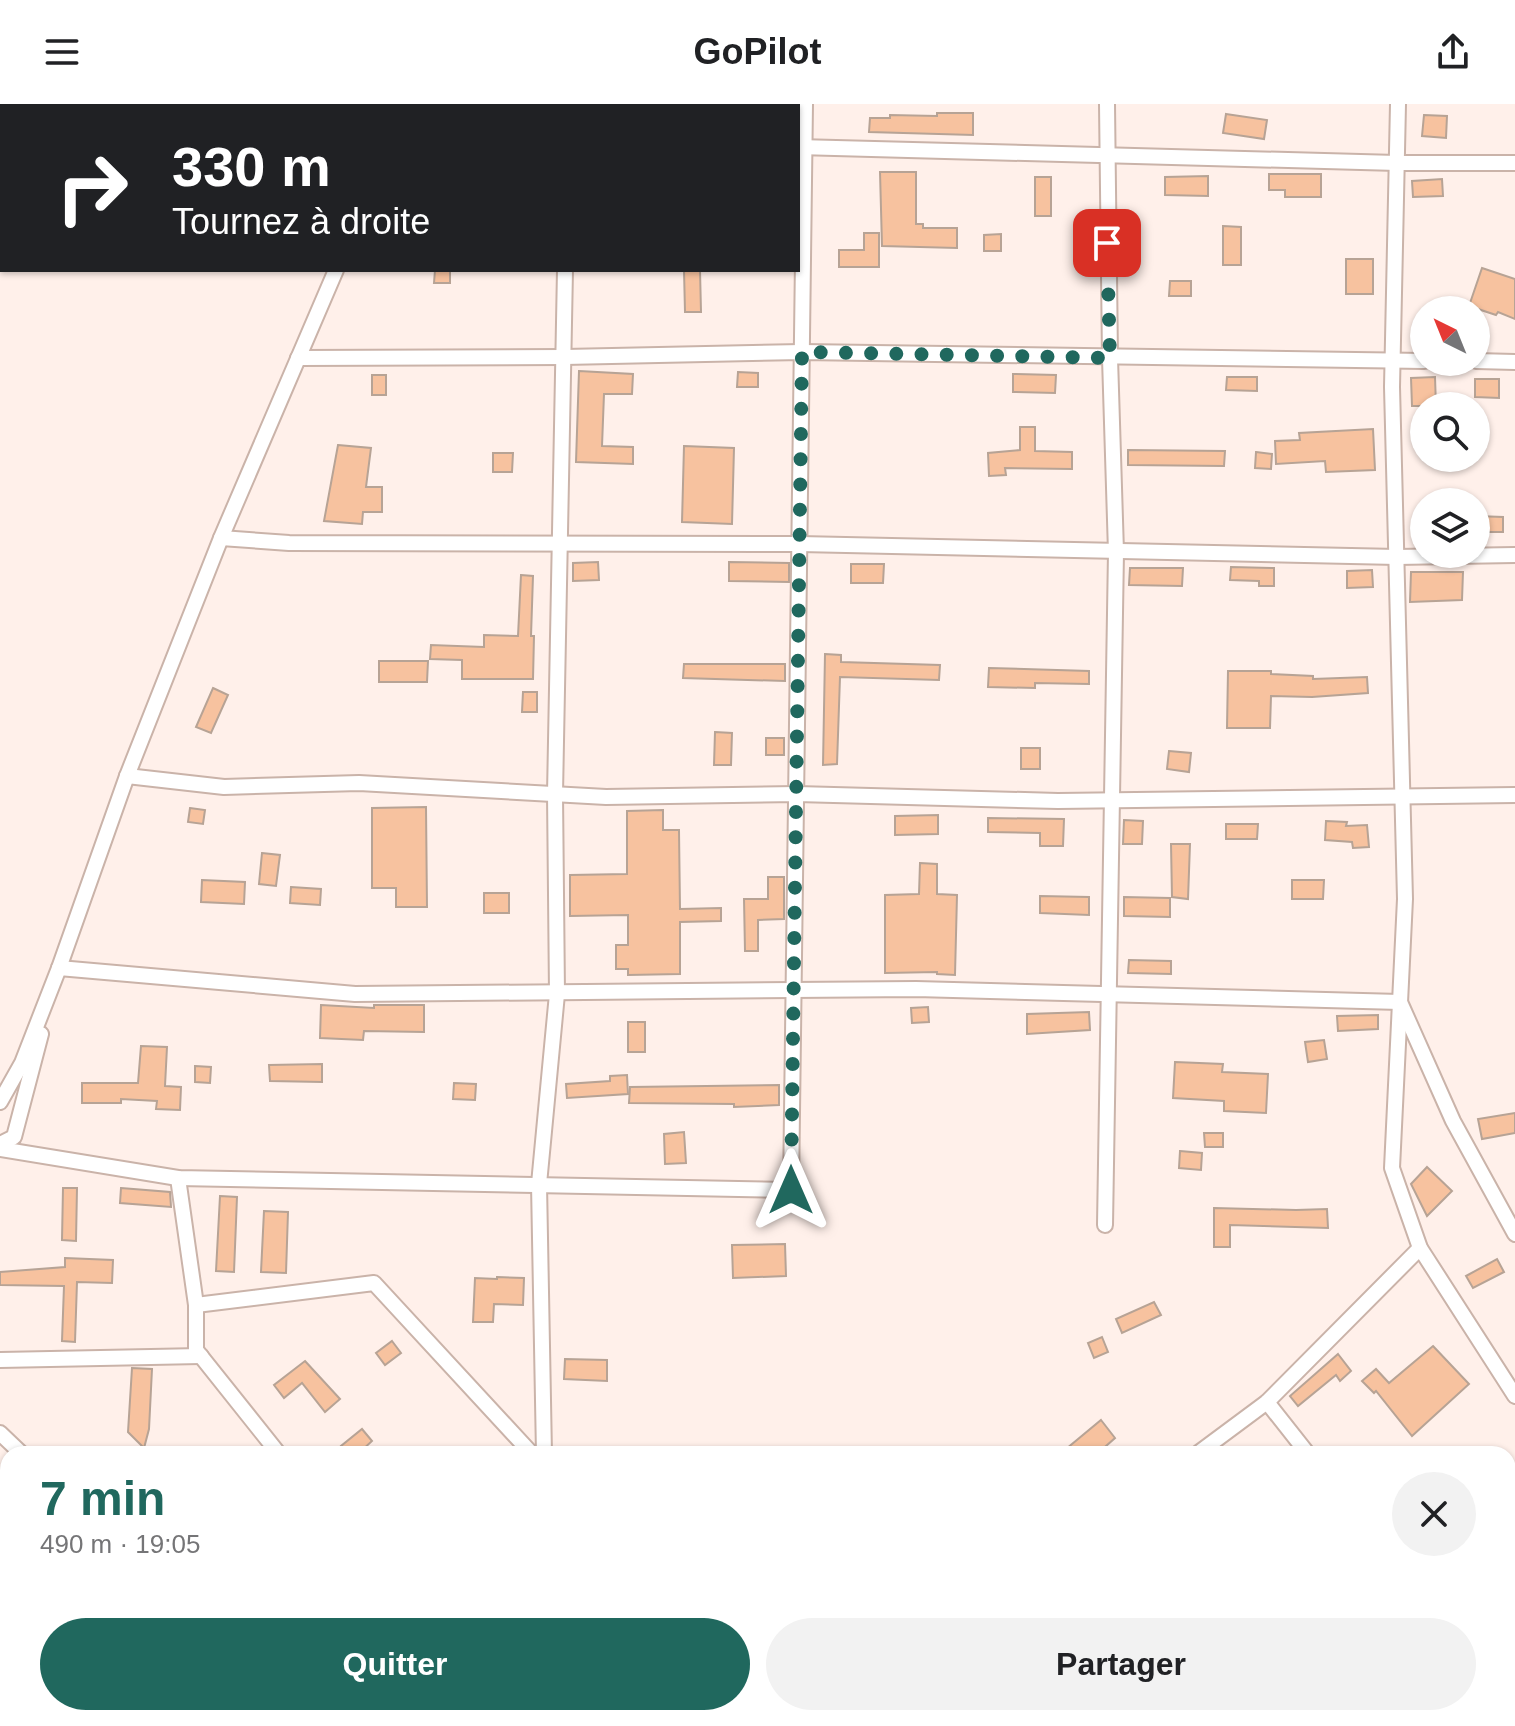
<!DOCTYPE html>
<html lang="fr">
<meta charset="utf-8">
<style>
body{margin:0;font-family:Arial,sans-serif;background:#f2f2f2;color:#202124;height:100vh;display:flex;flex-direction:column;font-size:30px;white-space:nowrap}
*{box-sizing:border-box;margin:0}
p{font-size:26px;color:#757577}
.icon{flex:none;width:44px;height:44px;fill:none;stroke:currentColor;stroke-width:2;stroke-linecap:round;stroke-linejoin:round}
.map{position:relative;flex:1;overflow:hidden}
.sheet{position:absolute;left:0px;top:1342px;width:1516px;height:280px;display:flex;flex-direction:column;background:#fff;border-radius:24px 24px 0 0;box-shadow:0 2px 6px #0004}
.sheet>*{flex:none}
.guide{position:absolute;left:0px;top:0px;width:800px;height:168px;box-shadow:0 2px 6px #0004;background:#202124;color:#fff;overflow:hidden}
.needle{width:52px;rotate:317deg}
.buttons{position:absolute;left:1410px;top:192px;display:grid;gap:16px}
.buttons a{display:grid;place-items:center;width:80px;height:80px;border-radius:50%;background:#fff;box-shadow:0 2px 6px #0004;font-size:40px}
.pin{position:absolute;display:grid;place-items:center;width:68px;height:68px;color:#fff;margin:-34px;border-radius:16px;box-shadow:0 4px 12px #0006}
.me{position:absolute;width:88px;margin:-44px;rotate:0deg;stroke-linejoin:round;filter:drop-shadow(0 0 6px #0008)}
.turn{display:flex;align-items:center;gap:28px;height:168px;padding:0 40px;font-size:36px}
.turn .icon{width:104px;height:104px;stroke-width:2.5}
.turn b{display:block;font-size:56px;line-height:68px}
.round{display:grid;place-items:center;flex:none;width:84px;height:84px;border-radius:42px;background:#f2f2f2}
.head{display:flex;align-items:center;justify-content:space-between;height:136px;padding:0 40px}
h1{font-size:48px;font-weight:700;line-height:60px;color:#20685e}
.button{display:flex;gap:16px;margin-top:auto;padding:16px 40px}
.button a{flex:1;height:92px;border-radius:48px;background:#20685e;color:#fff;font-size:32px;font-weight:700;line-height:92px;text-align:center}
.button a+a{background:#f2f2f2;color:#202124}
header{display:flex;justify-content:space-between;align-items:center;height:104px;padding:0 40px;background:#fff;font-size:36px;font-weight:700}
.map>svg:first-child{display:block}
</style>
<header><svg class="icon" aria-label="menu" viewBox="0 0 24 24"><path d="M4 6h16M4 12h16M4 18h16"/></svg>GoPilot<svg class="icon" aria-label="share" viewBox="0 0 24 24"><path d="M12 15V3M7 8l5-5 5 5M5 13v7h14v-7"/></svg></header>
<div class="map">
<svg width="1515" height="1622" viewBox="0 0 1515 1622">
<rect width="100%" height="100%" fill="#fff0ea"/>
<g fill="#f7c29f" stroke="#b7a395" stroke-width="2">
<path d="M937,9H973V31L869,28L870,14H890V11L937,12Z"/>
<path d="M1226,10L1267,16L1264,35L1223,29Z"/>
<path d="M1424,11L1447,12L1446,34L1422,32Z"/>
<path d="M880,68H916V120H923V124H957V144L882,142Z"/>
<path d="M1269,70H1321V93H1285V86H1269Z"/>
<path d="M1208,72V92L1165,91V73Z"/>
<rect x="1035" y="73" width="16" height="39"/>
<path d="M1442,75L1443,92L1413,93L1412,77Z"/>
<path d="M1223,122L1241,123V161H1223Z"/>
<path d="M864,129H879V163H839V146H864Z"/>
<path d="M1001,130V147H984V131Z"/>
<rect x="1346" y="155" width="27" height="35"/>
<path d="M1482,164L1515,175V215L1498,208L1496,211L1469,202Z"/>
<path d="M435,166H450V179H434Z"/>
<path d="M684,166H700L701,208H685Z"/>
<path d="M1170,177H1191V192H1169Z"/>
<path d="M579,267L633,270L632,290H604L602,342L633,343V360L576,358Z"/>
<path d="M738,268L758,269V283H737Z"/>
<path d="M1013,270L1056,271L1055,289L1013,288Z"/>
<rect x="372" y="271" width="14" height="20"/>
<path d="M1227,273H1257V287L1226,286Z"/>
<path d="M1435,273L1436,302H1412L1411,274Z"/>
<path d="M1475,275H1499V294L1475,293Z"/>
<path d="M1020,323H1035V347L1072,348V365L1005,364L1006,371L989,372L988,349L1020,346Z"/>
<path d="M1373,325L1375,366L1326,368L1325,357L1276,360L1275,337L1300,336L1299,329Z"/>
<path d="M338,341L371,344L366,383H382V408H363L362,420L324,417Z"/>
<path d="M684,342L734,344L732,420L682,418Z"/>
<path d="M1128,346L1225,347L1224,362L1128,361Z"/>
<path d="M1256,348L1272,350L1271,365L1255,364Z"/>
<path d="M493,349H513L512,368H493Z"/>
<path d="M1476,412L1503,413V428H1476Z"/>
<path d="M598,458L599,476L573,477V459Z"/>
<path d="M729,458L789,459V478L729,477Z"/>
<path d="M851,460H884L883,479H851Z"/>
<path d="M1231,463L1274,464V482H1259V477L1230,476Z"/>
<path d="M1130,464H1183L1182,482L1129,481Z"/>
<path d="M1372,466L1373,483L1347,484V467Z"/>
<path d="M1411,468H1463L1462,496L1410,498Z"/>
<path d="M521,471L533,472L531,532H534L533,575H462V556L430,555L431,541L484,543V531L518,532Z"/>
<path d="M825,550L841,551V558L940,561L939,576L840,573L837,660L823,661Z"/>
<path d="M379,557H428L427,578H379Z"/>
<path d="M684,560H785V577L683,574Z"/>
<path d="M989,564L1089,567V580L1035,579V584L988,583Z"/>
<path d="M1228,567H1271V570L1313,572V575L1367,573L1368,589L1312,593L1271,592L1270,624H1227Z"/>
<path d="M213,584L228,591L211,629L196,623Z"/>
<path d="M523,588H537V608H522Z"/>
<path d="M715,628L732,629L731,661H714Z"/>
<rect x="766" y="634" width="18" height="17"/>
<rect x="1021" y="644" width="19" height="21"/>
<path d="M1169,647L1191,649L1189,668L1167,665Z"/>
<path d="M426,703L427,803H396V784H372V704Z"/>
<path d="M190,704L205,706L203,720L188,718Z"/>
<path d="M663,706V726H679L680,805L721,804V817L680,818V870L628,871V865H616V841H628V811L570,812V771L627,770V707Z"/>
<path d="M938,711V730L895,731V712Z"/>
<path d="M988,714L1064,715L1063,742H1040V729L988,728Z"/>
<path d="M1124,716L1143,717L1142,740H1123Z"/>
<path d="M1326,717L1347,718L1346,722L1367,721L1369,743L1353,744L1352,738L1325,736Z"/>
<path d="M1226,720H1258L1257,735H1226Z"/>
<path d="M1171,740H1190L1188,795L1172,793Z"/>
<path d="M262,749L280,751L276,782L259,780Z"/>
<path d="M920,759L937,760V790L957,791L955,871L937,870V868L885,869V791L919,790Z"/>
<path d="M768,773H784V815L758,816V847H745L744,795H768Z"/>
<path d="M202,776L245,778L244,800L201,798Z"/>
<path d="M1292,776H1324L1323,795H1292Z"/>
<path d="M291,783L321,785L320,801L290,799Z"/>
<rect x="484" y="789" width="25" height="20"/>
<path d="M1040,792L1089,793V811L1040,809Z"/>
<path d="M1124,793L1170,794V813L1124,812Z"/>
<path d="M1129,856L1171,857V870L1128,869Z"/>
<path d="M321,901L374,904V901H424V928L364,927L363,936L320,934Z"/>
<path d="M928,903L929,918L912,919L911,904Z"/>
<path d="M1089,908L1090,926L1027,930V910Z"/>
<path d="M1378,911V925L1338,927L1337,912Z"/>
<rect x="628" y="918" width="17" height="30"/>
<path d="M1324,936L1327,955L1308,958L1305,938Z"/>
<path d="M141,942L167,943L165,982L181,983L180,1006L156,1005L157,997L121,995V999H82V979H138Z"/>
<path d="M1175,958L1223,960L1222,968L1268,970L1266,1009L1224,1007V997L1173,994Z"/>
<path d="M322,960V978L270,977L269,961Z"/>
<path d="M195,962L211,963L210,979L195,978Z"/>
<path d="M627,971L628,990L567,994L566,980L610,977V972Z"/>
<path d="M454,979L476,980L475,996L453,995Z"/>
<path d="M779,981V1001L734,1003V1000L629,999L630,983Z"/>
<path d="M1515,1009V1029L1482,1035L1478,1015Z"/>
<path d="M684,1028L686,1059L665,1060L664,1030Z"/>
<path d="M1204,1029H1223V1043H1205Z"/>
<path d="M1180,1047L1202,1049L1201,1066L1179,1064Z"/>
<path d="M1427,1063L1452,1087L1427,1112L1411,1080Z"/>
<path d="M63,1084H77L76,1137L62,1136Z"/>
<path d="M121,1084L170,1088L171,1103L120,1099Z"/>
<path d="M220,1092L237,1093L234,1168L216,1167Z"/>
<path d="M1214,1104L1296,1106L1327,1105L1328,1124L1230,1121V1143H1214Z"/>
<path d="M264,1107L288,1108L286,1169L261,1168Z"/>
<path d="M785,1140L786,1172L733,1174L732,1141Z"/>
<path d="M65,1154L113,1156L112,1179L77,1178L75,1238L62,1237L64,1182L0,1181V1168L65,1163Z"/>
<path d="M1497,1155L1504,1168L1473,1184L1466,1172Z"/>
<path d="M497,1173L524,1174L523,1201L494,1200L493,1218H473L475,1174L497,1175Z"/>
<path d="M1154,1198L1161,1211L1122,1229L1116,1215Z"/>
<path d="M1102,1233L1108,1248L1094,1254L1088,1239Z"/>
<path d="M392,1237L401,1249L385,1261L376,1249Z"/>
<path d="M1433,1242L1469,1280L1412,1332L1376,1287L1374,1289L1362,1277L1376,1265L1389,1279Z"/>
<path d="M1338,1250L1351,1267L1340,1277L1336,1271L1298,1302L1290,1292Z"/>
<path d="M565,1255L607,1256V1277L564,1275Z"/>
<path d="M305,1257L340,1295L325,1308L302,1279L284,1294L274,1281Z"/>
<path d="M132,1264L152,1265L149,1325L144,1344L128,1328Z"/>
<path d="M1101,1316L1115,1334L1097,1350H1060Z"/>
<path d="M362,1325L372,1337L358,1350H347L341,1342Z"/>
</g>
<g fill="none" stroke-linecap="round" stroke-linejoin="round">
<g stroke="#cab3a9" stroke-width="18">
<g id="street">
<path d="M566,0V2"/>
<path d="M1398,0L1392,283L1405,795L1392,1064L1420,1144L1515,1292"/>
<path d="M402,2L403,0"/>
<path d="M798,43L1397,59H1515"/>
<path d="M298,254L565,253L802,248L1424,257"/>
<path d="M1476,257L1515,258"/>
<path d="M221,434L289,439L800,440L1397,453L1515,451"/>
<path d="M127,672L224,683L359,679L606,693L797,690L1058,697L1515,691"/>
<path d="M59,864L355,890L916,885L1400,898L1453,1017L1515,1130"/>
<path d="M0,998L22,959L59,864L127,672L221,434L336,166"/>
<path d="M0,1040L14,1033L41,930"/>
<path d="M0,1045L178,1074L791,1086L805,0"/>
<path d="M178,1074L196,1201V1246L279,1350"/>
<path d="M1105,1121L1116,448L1110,254L1107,0"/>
<path d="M196,1201L374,1179L532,1350"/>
<path d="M0,1256L201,1252"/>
<path d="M1267,1298L1308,1350"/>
<path d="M0,1329L22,1350"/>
<path d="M544,1350L539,1080L557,890L555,690L565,166"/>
<path d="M1197,1350L1267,1298L1420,1144"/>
<path d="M1508,1496L1515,1490"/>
<path d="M0,1595L8,1605"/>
<path d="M1508,1604L1515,1613"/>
<path d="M16,1614L22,1622"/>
<path d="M248,1614L254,1622"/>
<path d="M488,1614L494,1622"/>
<path d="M726,1614L733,1622"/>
<path d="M1002,1614L1008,1622"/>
<path d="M1256,1614L1263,1622"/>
<path d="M151,1622L161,1614"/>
<path d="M576,1622L587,1614"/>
<path d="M884,1622L893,1614"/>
<path d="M1362,1622L1371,1614"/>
</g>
</g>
<use href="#street" stroke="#fff" stroke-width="14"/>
</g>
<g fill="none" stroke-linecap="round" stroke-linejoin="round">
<path stroke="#20685e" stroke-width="14" stroke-dasharray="0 25.2" d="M791,1086L802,248L1110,254L1107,139"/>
</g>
</svg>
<div class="buttons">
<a><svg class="needle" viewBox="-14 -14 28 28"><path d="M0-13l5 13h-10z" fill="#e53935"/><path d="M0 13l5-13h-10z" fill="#757577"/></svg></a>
<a><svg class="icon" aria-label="search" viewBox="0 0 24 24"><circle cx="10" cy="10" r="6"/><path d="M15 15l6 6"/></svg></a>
<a><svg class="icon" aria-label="layers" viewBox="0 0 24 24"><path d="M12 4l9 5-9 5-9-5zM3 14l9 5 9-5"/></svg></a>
</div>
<div class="pin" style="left:1107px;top:139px;background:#d93025"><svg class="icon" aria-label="arrive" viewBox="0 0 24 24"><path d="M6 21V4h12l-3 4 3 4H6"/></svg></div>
<svg class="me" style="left:791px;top:1086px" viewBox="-20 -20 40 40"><path d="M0-17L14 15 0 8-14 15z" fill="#20685e" stroke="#fff" stroke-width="4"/></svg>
<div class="guide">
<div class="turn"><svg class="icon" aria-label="right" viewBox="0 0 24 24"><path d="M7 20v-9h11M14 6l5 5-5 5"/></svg><div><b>330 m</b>Tournez à droite</div></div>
</div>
<section class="sheet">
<div class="head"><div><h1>7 min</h1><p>490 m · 19:05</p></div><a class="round"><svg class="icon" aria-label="close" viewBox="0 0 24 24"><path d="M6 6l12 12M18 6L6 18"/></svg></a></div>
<div class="button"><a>Quitter</a><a>Partager</a></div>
</section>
</div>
